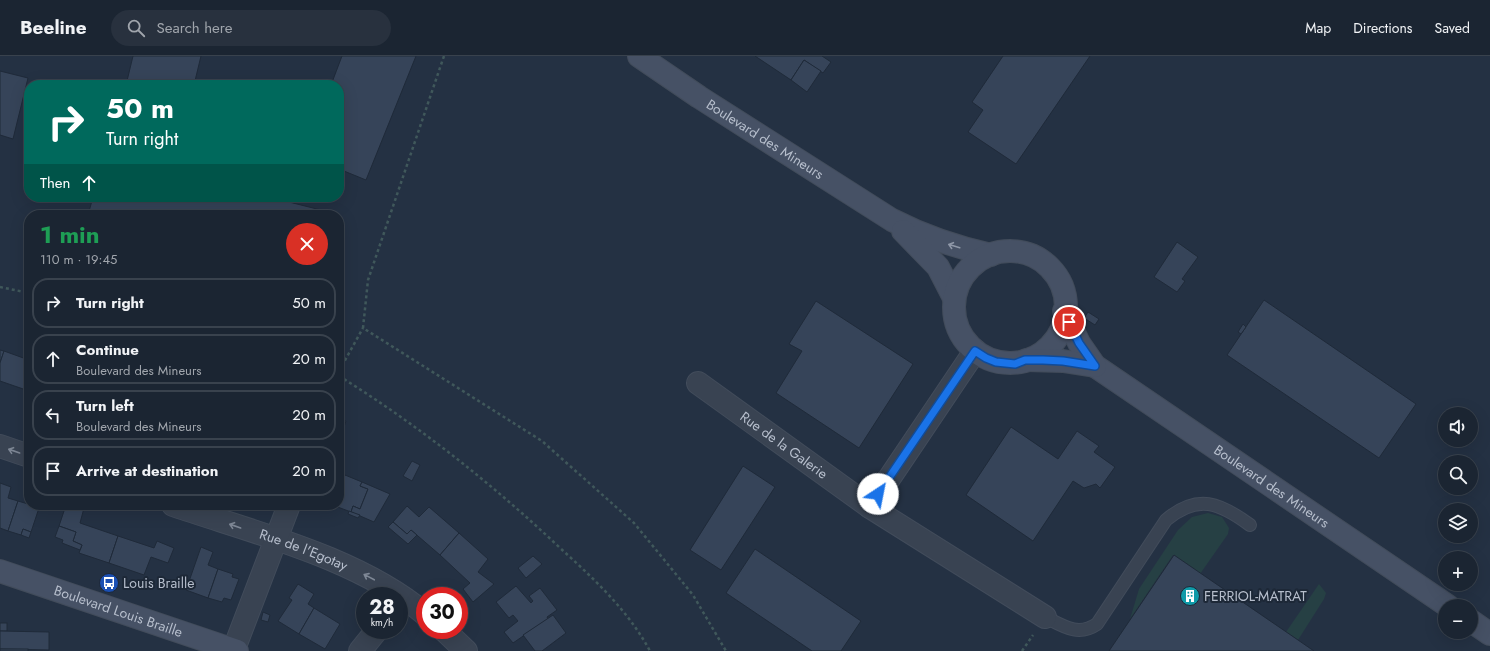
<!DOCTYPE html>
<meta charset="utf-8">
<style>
body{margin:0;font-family:Jost,sans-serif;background:#28313e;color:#f1f3f6;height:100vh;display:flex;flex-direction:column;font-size:15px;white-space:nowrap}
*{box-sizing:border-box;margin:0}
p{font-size:13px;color:#a0a5ac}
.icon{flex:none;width:22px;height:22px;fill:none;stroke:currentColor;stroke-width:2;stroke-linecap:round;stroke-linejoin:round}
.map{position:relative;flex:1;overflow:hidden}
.sheet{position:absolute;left:24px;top:154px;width:320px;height:300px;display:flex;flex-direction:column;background:#1b2532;border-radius:16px;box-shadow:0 4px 16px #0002,0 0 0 1px #39424d}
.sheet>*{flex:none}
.guide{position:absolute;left:24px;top:24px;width:320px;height:122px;border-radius:16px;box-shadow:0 4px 16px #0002,0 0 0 1px #39424d;background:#00695c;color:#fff;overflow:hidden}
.controls{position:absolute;left:1438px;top:351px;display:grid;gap:8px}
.controls a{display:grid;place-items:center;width:40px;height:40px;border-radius:50%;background:#1b2532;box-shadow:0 4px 16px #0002,0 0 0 1px #39424d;font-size:20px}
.speed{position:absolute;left:356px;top:531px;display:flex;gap:8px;font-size:20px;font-weight:700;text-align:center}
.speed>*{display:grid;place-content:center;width:52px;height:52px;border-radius:50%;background:#1b2532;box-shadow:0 4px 16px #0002,0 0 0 1px #39424d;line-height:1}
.speed small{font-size:10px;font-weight:400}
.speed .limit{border:6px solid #d22;background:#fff;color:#111}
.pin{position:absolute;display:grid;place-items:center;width:34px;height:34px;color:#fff;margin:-17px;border:2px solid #fff;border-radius:50%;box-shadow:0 1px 4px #0007}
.me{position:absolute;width:44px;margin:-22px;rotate:34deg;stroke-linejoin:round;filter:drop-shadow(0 0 3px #0008)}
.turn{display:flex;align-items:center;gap:14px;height:84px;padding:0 16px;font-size:18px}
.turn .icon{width:52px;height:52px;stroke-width:2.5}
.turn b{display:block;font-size:28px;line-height:34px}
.then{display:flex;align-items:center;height:38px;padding:0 16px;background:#0003;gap:8px;font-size:15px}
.round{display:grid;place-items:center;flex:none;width:42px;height:42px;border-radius:21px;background:#28313e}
.headline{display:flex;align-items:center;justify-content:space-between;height:68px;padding:0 16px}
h1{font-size:24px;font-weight:700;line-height:30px;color:#1e9e55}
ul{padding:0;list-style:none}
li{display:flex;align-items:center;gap:12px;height:50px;margin:0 8px 6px;padding:0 8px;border:2px solid #39424d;border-radius:16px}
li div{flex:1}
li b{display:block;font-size:15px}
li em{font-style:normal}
header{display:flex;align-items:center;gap:24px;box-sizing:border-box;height:56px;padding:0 20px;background:#1b2532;border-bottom:1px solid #39424d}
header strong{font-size:19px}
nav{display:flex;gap:22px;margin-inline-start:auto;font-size:14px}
.search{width:280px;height:36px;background:#28313e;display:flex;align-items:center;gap:10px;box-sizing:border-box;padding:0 14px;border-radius:22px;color:#a0a5ac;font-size:15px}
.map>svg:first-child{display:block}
</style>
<header>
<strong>Beeline</strong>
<div class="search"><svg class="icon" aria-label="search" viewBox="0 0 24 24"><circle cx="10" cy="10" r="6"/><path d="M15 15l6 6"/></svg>Search here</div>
<nav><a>Map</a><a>Directions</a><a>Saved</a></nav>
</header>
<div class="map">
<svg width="1490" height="595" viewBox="0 0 1490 595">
<rect width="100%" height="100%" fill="#243143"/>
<g fill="#264044">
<path d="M1208,457L1222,461L1229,472L1228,478L1200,518L1173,499L1130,563L1139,533L1178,474L1192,461Z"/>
<path d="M1319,528L1326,537L1324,543L1298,584L1286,576Z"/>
</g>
<g fill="#364459" stroke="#1f2a39">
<path d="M133,0H201L194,29H126Z"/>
<path d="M342,0H416L366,124L339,113V29H331Z"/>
<path d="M755,0H822L831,6L823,17L804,4L791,24Z"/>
<path d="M1003,0H1090L1016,108L968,76L983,54L972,46Z"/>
<path d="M804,4L821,15L807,36L791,24Z"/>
<path d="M0,15L28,22L13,83L0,79Z"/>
<path d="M93,141H269L333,157L332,159H88Z"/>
<path d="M1177,186L1198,201L1182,223L1185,225L1177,236L1154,221Z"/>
<path d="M1264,244L1416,348L1379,402L1227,299Z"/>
<path d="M816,245L913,308L859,392L776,337L802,295L789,288Z"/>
<path d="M1088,256L1099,263L1095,269L1084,262Z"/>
<path d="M1243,268L1246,271L1241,278L1238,276Z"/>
<path d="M0,294L4,295L0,307Z"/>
<path d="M4,295L29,304V335L0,325V307Z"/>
<path d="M339,363L346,365L339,386Z"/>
<path d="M1011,371L1058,403L1077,375L1099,390L1094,396L1115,411L1100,432L1096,428L1084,432L1073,425L1033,485L966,439Z"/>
<path d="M412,405L420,409L412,425L403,420Z"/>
<path d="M743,410L775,431L721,514L690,494Z"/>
<path d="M339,417L345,419L339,438Z"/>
<path d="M345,419L362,426L360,430L368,433L360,453L353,450L351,456L335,450L339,449V438Z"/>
<path d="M362,426L390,438L374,466L351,456L353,450L360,453L368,433L360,430Z"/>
<path d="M0,427L11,431L8,442L18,445L8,475L0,472Z"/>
<path d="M18,445L28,448L29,446V449H40L31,476L23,473L21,479L8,475Z"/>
<path d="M66,449H75L84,452L80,467L118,480L109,507L79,497L82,489L73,485L76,476L59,470Z"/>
<path d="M407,450L419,461L429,451L459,477L440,499L411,474L407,478L393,466Z"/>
<path d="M349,455L360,459L358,462L348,458Z"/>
<path d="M393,466L407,478L411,474L417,479L408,488L388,471Z"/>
<path d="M59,470L76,476L73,485L82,489L80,494L62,487L63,484L55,481Z"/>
<path d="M23,473L31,476L29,482L21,479Z"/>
<path d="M459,477L488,503L478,516L494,528L473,546L463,533L470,527L440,499Z"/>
<path d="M118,480L154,492L157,485L174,492L168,507L151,501L144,519L109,507Z"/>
<path d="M201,491L213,496L208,509L218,513L208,542L186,534Z"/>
<path d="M755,493L861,565L841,595H812L726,537Z"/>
<path d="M1174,499L1298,584L1314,595H1109Z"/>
<path d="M533,500L542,508L526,522L518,512Z"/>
<path d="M218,513L233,518L232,521L239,523L231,544L224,542L222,546L208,542Z"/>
<path d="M298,528L314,538L308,548L314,552L299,578L278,565L292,544L289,542Z"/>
<path d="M516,530L531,547L533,545L529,540L540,532L557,554L547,561L548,563L513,587L504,576L518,565L513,559L509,562L496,546Z"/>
<path d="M314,552L340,568L325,593L299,578Z"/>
<path d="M263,556L270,559L268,566L261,564Z"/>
<path d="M553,559L566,577L542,595H535L523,579Z"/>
<rect x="0" y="567" width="7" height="8"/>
<path d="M0,575L49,576V594L0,593Z"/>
<rect x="0" y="593" width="28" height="2"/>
</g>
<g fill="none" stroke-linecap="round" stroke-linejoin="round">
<g stroke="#424c5b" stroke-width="14">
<path id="lane" d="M1045,561C1063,570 1078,581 1097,568L1166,464C1198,437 1220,447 1250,469"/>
</g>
<g stroke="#424c5b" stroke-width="24">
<g id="street">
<path d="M975,295L870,451L1045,561"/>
<path id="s1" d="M698,327L870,451"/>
<path d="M0,390L29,400"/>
<path id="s2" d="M173,449C255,477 359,502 425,558"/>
<path d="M444,574L466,595"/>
<path d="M234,593L289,449"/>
<path d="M360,595L377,574"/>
</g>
</g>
<g stroke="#424c5b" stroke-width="24">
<g id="secondary">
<path id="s3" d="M639,0L699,41L892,164C925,181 955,191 991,199"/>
<path d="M903,175L938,211L954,242"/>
<circle cx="1010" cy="251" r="56"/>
<path id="s4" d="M1064,255L1079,287L1095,310L1448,550"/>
<path d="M1027,304L1063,305L1095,310"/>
<path id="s5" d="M0,515L237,595"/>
<path d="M1471,565L1490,578"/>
</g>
</g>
<g stroke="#40585b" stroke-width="2.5" stroke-dasharray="3 3" stroke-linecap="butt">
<path d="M444,0L368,224L363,272L542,385L634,467L693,539L726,595"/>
<path d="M0,231L29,237"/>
<path d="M339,315L363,272"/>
<path d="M339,320C418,369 491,427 559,491C593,522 628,554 650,595"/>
<path d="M1022,595L1033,579"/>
</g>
<use href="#lane" stroke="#394352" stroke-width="12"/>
<use href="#street" stroke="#394352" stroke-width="22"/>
<use href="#secondary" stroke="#465165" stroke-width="22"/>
</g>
<defs><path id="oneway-shaft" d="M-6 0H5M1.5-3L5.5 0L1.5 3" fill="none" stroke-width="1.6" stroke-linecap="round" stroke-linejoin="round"/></defs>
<use stroke="#8f98a8" href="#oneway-shaft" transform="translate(954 190) rotate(-163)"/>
<g stroke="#7e8795">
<use href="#oneway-shaft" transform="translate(14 395) rotate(-161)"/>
<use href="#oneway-shaft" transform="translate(235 470) rotate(-161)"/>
<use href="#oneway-shaft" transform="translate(369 521) rotate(-152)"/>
</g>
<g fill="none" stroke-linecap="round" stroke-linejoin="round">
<g stroke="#114b97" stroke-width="10">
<path id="route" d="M878,438L975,295L986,302L996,306L1015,308L1025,304H1043L1063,305L1095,310L1079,287L1069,266"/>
</g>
<use href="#route" stroke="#1a73e8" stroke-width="7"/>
</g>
<defs>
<g id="bus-disc" transform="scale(1)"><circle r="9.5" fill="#1a4fb4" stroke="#1d2837"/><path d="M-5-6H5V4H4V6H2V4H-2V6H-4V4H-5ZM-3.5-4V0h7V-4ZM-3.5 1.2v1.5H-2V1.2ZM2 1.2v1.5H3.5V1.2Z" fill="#fff"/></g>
<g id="building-disc" transform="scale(1)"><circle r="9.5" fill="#0f9aa8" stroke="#1d2837"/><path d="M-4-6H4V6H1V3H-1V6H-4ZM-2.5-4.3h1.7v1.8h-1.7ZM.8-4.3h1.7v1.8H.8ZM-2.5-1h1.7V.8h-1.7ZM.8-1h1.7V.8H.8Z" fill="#fff"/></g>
</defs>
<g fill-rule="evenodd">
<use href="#bus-disc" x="109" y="527"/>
<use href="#building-disc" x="1190" y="540"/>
</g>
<g text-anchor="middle" stroke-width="4" stroke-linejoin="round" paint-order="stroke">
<g font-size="14" fill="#b6becc" stroke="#1d2837">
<text dy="5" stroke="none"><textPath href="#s3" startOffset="151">Boulevard des Mineurs</textPath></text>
<text dy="5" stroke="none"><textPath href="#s1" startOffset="106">Rue de la Galerie</textPath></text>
<text dy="5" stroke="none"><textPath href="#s4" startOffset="277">Boulevard des Mineurs</textPath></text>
<text dy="5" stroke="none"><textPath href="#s2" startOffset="138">Rue de l'Egotay</textPath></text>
<text dy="5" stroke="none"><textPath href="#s5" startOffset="125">Boulevard Louis Braille</textPath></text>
</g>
<g font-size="14" fill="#b6becc" stroke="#1d2837" text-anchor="start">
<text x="123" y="532">Louis Braille</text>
<text x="1204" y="545">FERRIOL-MATRAT</text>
</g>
</g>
</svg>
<div class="controls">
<a><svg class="icon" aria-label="sound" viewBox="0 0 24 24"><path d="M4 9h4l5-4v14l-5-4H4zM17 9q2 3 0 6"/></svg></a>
<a><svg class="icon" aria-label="search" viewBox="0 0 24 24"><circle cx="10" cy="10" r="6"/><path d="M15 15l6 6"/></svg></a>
<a><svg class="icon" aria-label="layers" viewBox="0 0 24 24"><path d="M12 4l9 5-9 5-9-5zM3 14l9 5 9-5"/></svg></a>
<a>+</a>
<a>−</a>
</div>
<div class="speed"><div>28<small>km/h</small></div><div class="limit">30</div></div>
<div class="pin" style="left:1069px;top:266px;background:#d93025"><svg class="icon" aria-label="arrive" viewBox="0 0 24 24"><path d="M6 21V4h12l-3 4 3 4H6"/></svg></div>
<svg class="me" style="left:878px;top:438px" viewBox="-20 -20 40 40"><circle r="19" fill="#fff"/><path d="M0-13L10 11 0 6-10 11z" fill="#1a73e8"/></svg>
<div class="guide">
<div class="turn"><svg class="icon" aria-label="right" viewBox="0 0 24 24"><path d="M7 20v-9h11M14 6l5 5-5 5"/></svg><div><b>50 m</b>Turn right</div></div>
<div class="then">Then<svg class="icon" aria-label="ahead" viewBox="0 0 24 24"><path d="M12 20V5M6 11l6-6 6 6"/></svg></div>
</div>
<section class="sheet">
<div class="headline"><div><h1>1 min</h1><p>110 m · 19:45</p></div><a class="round" style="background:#d93025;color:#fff"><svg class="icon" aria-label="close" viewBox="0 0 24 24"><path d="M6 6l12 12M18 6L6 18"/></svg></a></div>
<ul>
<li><svg class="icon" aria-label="right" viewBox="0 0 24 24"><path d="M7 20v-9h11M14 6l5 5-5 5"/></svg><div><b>Turn right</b></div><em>50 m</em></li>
<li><svg class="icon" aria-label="ahead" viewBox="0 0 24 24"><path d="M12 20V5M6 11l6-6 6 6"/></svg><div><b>Continue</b><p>Boulevard des Mineurs</p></div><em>20 m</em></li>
<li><svg class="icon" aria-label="left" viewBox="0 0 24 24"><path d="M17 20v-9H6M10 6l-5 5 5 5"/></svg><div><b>Turn left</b><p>Boulevard des Mineurs</p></div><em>20 m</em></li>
<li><svg class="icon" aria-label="arrive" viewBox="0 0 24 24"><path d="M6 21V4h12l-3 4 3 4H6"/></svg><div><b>Arrive at destination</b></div><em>20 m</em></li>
</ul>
</section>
</div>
